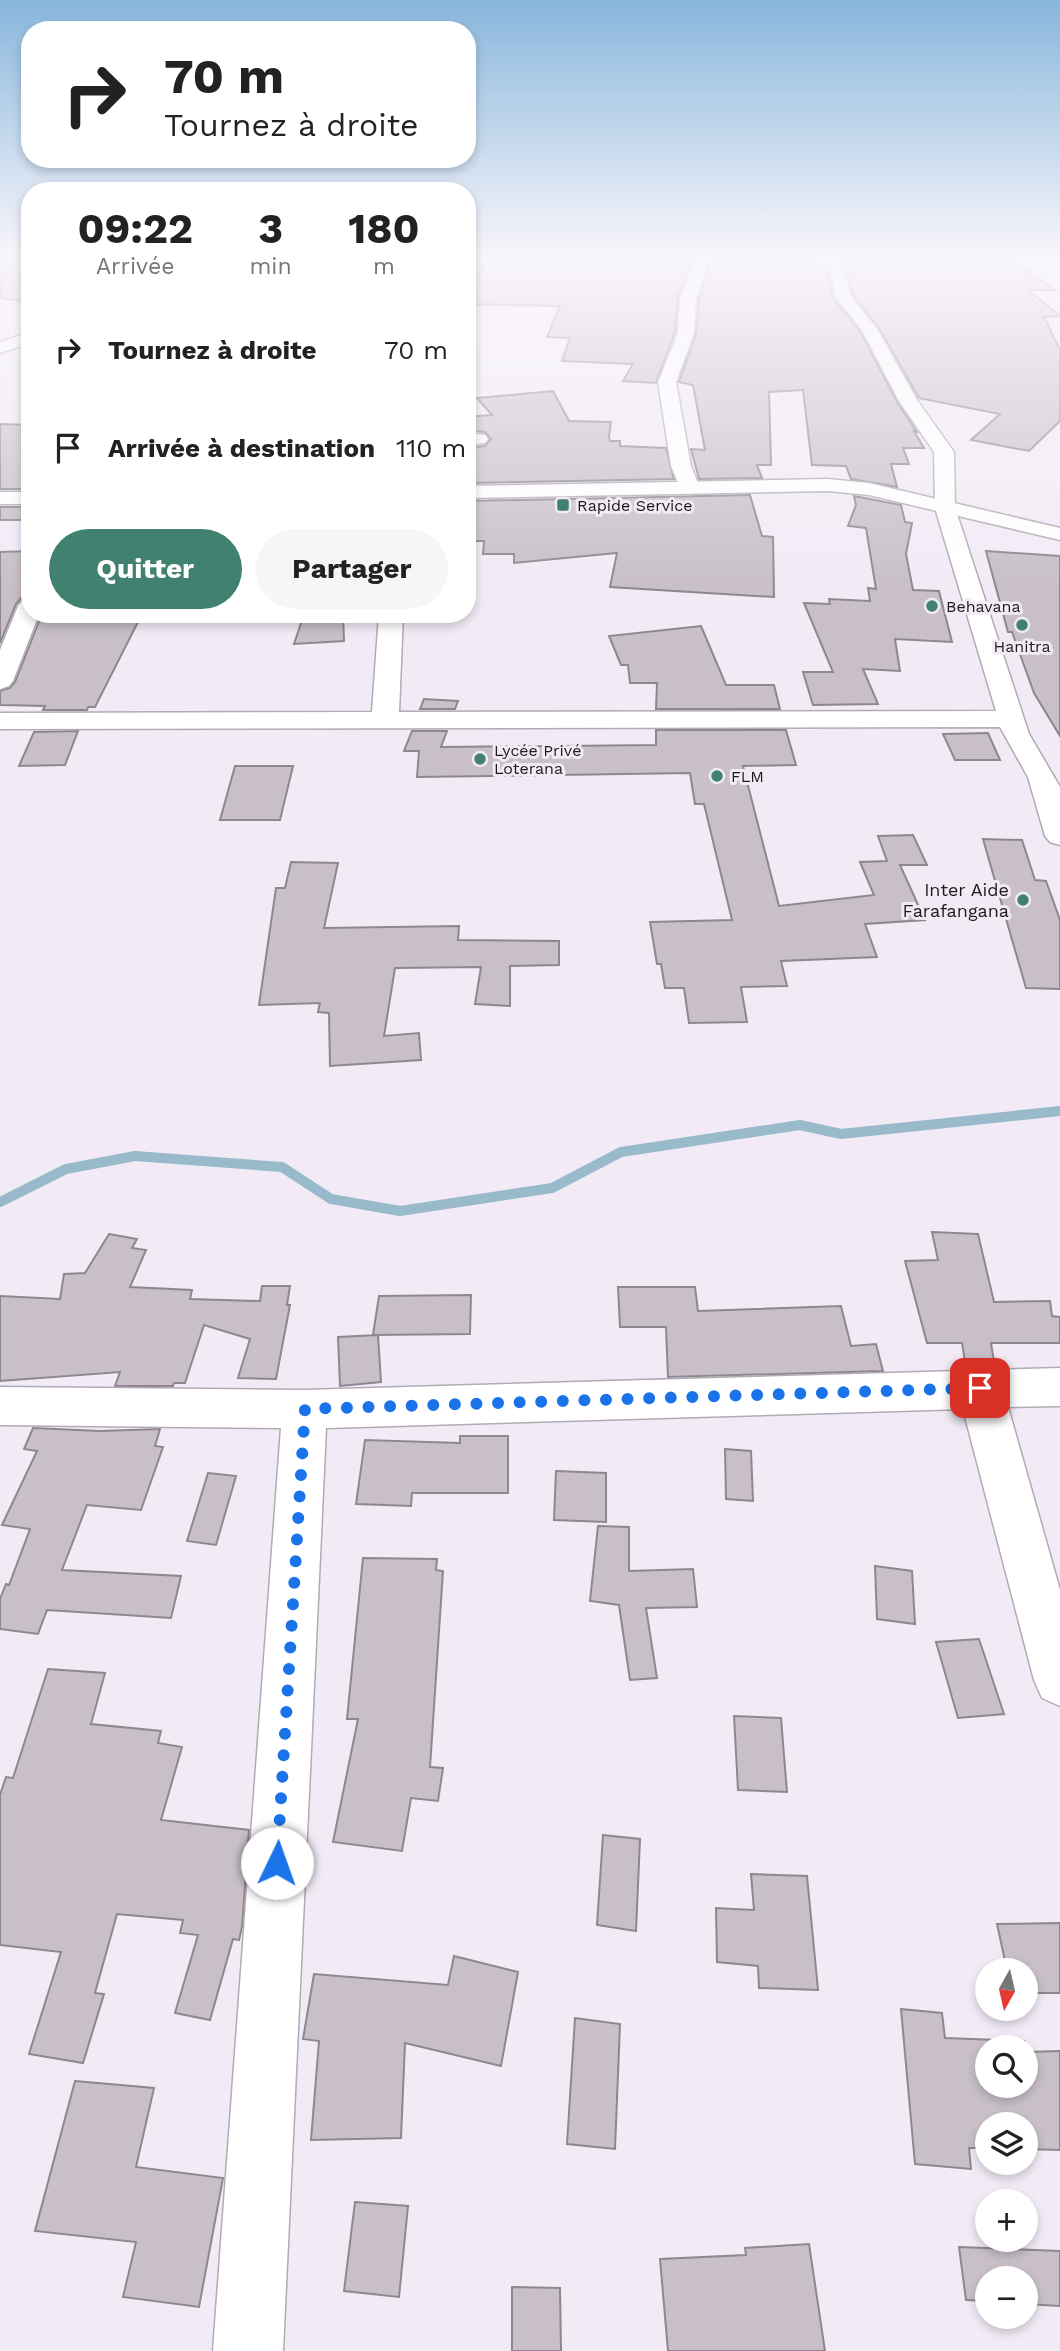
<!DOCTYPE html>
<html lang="fr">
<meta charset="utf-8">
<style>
body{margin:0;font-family:"Work Sans",sans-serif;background:#f6f6f6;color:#222;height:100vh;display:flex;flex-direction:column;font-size:26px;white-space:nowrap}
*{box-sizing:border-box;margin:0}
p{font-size:23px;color:#767676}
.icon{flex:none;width:38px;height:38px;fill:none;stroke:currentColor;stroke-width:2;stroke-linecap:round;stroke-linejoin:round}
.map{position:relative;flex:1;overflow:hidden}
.drawer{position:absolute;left:21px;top:182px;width:455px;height:441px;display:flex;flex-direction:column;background:#fff;border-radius:28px;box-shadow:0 4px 10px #0003}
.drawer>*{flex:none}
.banner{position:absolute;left:21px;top:21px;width:455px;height:147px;border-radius:28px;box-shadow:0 4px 10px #0003;background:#fff;color:#222;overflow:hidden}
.needle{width:46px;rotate:188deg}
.controls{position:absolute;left:975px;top:1958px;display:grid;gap:14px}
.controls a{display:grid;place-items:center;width:63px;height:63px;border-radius:50%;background:#fff;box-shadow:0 4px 10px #0003;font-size:35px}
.pin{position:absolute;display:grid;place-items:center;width:60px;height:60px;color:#fff;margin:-30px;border-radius:14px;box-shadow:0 4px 10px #0006}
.me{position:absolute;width:77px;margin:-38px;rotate:3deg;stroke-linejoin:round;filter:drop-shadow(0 0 5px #0008)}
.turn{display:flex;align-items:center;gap:24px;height:147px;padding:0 28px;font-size:32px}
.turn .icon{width:91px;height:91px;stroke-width:2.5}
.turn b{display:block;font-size:49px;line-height:60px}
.eta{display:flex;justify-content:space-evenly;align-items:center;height:119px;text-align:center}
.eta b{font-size:42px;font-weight:700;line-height:49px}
.primary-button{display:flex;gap:14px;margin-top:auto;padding:14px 28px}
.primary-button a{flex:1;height:80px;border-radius:42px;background:#418170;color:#fff;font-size:28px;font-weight:700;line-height:80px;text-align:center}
.primary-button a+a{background:#f6f6f6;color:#222}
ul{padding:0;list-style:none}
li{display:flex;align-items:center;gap:21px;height:98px;padding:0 28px}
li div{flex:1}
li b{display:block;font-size:26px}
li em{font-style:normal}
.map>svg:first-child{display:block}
</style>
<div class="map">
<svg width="1060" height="2351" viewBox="0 0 1060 2351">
<rect width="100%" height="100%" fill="#f2ebf6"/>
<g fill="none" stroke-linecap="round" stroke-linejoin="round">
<path stroke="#98bacb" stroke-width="10" d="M0,1202L66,1169L135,1156L282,1167L331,1199L400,1211L552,1188L621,1152L800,1125L841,1134L1060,1111"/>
</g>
<g fill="#c8bfc9" stroke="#8f8790" stroke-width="2" fill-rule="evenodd">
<path d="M0,256H30V302L0,298Z"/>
<path d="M673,256L693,257L678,298L675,332L656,383L623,381L633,364L562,361L570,338L547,337L560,306L467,304V270L482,271L483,264L630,263L639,257Z"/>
<path d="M786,256L815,260L829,275L833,298L860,331L897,402L917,432L914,431L924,448H903L909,464H891L897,487L851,479L846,466L812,465L803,390L769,392L771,465H757L762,478L699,479L691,449L705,450L693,385L679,382L696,334L699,299L712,257Z"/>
<path d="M871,256H1007L1055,290H1028L1060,316L1044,317L1060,350V421L1029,451L971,440L1000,414L919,398L879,328L852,294L848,272L837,260H872Z"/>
<path d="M553,391L569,421L611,422L609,437L610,441H620V446L666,448L674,479L467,483V448L485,446L491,439L485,432L467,430V417L492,415L477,398Z"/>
<path d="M0,424L30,425V489H0Z"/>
<path d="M750,495L762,536L773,537L774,597L610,587L617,553L514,563V554H483L484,541H473L469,501Z"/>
<path d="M854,496L901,505L905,522L912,523L906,554L913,590L939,591L952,642L895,639L900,671L863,669L878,704L813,705L803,672H833L804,603L830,604L829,599L870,601L868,588L876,589L866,528L848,526L856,505Z"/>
<rect x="0" y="507" width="30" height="13"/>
<path d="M30,551V597L21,598L16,604L0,643V552Z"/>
<path d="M986,551L1060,556V736L1034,693L1012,632H1008Z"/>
<path d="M304,614H343L344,641L294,644Z"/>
<path d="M40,619L139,620L95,707H88L87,710H43L45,706L0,705V691L10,688L15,682Z"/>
<path d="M701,626L726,685H774L780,709H656L657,683H630L628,665H621L609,636Z"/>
<path d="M424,699L458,701L455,709H420Z"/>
<path d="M656,730H786L796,765L743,766L779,906L874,895L860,862L887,861L878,836L913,835L927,865H900L925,920L865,924L877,957L781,961L787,986L741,987L747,1022L689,1023L684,988H665L661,964H657L650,922L732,920L704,804H695L690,773L417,777L419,751H404L412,731H447L441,747L656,745Z"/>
<path d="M78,731L65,765L19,766L34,732Z"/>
<path d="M988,733L1000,760H955L943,734Z"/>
<path d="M235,766H293L280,820H220Z"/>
<path d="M983,839L1022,840L1035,880L1046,881L1060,920V989L1026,988Z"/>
<path d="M291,862L338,863L324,928L459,926L458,940L559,941V965L510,966V1006L475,1004L481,967L395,968L384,1036L419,1033L421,1060L330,1066L329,1013L318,1012L320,1003L259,1005L276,888H285Z"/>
<path d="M932,1232L978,1234L994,1302L1050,1301L1052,1316L1060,1317V1343H991L995,1367L966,1368L962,1343H927L905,1261L938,1260Z"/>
<path d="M109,1234L137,1239L132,1248L146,1250L130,1287L192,1290L190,1299L260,1301L262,1286H290L287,1305H290L276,1379L238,1378L250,1339L204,1325L185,1383H174L173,1386H115L120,1372L0,1381V1296L60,1299L64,1274L85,1273Z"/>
<path d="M618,1287H695L698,1311L841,1306L851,1346L876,1344L883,1371L668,1377L666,1327H620Z"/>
<path d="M471,1295L470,1334L373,1335L379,1296Z"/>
<path d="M378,1335L381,1382L340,1386L338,1337Z"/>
<path d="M33,1428L100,1431L160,1429L155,1446L163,1447L141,1510L87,1505L62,1570L181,1576L171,1618L47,1610L38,1634L0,1629V1599L6,1584L9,1585L30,1529L2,1525L37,1451L24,1449Z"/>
<path d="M460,1436H508V1493H412L411,1506L356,1504L365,1440L460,1443Z"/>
<path d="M725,1449L751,1451L753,1501L726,1499Z"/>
<path d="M556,1471L606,1473V1522L554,1520Z"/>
<path d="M208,1473L236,1476L216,1545L187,1541Z"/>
<path d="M598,1526L629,1527V1571L693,1569L697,1607L646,1608L657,1678L630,1680L619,1605L590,1601Z"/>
<path d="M363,1558L437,1559L436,1570L443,1571L430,1767L443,1768L438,1801L411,1798L402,1851L333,1842L358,1719H347Z"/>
<path d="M875,1566L912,1571L915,1624L877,1619Z"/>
<path d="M979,1639L1004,1714L958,1718L936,1642Z"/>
<path d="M48,1669L105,1673L91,1724L161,1731L158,1743L182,1747L161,1820L249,1830L242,1927L239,1940L233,1939L210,2020L175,2013L198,1935L180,1933L183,1920L117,1914L95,1993L104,1994L83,2063L29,2054L61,1952L0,1945V1795L6,1777L13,1778Z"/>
<path d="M734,1716L781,1718L787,1792L738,1790Z"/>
<path d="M603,1835L640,1839L636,1931L597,1925Z"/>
<path d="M751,1874L807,1876L818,1990L759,1988L758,1966L717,1962L716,1908L754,1910Z"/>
<path d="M1060,1923V1993H1026V1970H1007L997,1924Z"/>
<path d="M454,1956L518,1972L501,2066L405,2043L401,2138L311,2140L319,2041L303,2039L314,1974L448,1985Z"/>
<path d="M901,2009L942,2013L945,2038L1024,2041L1026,2052L1060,2051V2150L1026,2149V2124H987V2148H969L971,2169L915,2164ZM987,2048H1026V2086H987Z"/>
<path d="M575,2018L620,2024L615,2149L567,2144Z"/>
<path d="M75,2081L154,2088L136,2167L223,2178L199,2307L123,2297L136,2242L35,2231Z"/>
<path d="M355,2202L408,2206L399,2297L344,2291Z"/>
<path d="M809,2244L825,2351H668L660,2259L746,2255L745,2248Z"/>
<path d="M959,2247L1060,2251V2306L1026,2304V2278H987V2301L966,2300Z"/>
<path d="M512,2287L560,2288L561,2351H512Z"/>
</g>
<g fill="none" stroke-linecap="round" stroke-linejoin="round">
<g stroke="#b2abb5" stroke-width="3">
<g id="minor">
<path d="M467,256H637L630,260L467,262Z"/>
<path d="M696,256H710L696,299L694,333L676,382L691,466L700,488L690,494L680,488L671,466L658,382L678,333L680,299Z"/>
<path d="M815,256H830L845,273L850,295L877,329L917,400L954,452L955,508L1029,734L1060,787V845L1050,842L1045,836L1028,777L1000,727L0,729V713L372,712L379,614H403L399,712L996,711L935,508L934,452L899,401L862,330L835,296L831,274Z"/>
<path d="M30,332V343L0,353V342Z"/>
<path d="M467,433L485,435L488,439L485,443L467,445Z"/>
<path d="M30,599V614H39L13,681L9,686L0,689V650L18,606L22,601Z"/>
<path d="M1060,1368V1406L1008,1407L1060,1590V1706L1042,1698L1034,1680L963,1409L326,1428L283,2351H213L281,1428L0,1425V1387L305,1390Z"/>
</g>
</g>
<g stroke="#b2abb5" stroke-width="3">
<g id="secondary">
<path d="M828,479L869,483L1060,528V540L869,495L828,491L467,498V486Z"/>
<rect x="0" y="492" width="30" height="12"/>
</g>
</g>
<use href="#minor" fill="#fff" fill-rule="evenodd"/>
<use href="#secondary" fill="#fff" fill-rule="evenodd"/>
</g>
<linearGradient id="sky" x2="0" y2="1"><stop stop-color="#88b6dc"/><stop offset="0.44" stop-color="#f9f6fb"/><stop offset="1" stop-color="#f9f6fb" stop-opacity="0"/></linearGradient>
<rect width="1060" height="585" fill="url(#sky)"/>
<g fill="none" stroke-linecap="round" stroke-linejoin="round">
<path stroke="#1a73e8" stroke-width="12" stroke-dasharray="0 21.6" d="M277,1863L305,1409L980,1388"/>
</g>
<g fill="#418170" stroke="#f2ebf6" stroke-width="2.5">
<rect x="556" y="498" width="14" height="14" rx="3.5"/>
<circle cx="932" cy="606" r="7"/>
<circle cx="1022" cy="625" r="7"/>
<circle cx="480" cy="759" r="7"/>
<circle cx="717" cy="776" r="7"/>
<circle cx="1023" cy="900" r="7"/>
</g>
<g text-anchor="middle" stroke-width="6" stroke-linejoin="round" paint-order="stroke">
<g font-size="16" fill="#1d1a1e" stroke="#f2ebf6" text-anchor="start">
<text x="577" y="511">Rapide Service</text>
<text x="946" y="612">Behavana</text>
<text x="1022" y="652" text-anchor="middle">Hanitra</text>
<text x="494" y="756">Lycée Privé<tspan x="494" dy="18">Loterana</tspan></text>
<text x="731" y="782">FLM</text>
</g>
<g font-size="18" fill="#1d1a1e" stroke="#f2ebf6" text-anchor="end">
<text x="1009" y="896">Inter Aide<tspan x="1009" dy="21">Farafangana</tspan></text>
</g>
</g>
</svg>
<div class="controls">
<a><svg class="needle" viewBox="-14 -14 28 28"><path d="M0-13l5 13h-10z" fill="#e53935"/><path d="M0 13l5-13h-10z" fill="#767676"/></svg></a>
<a><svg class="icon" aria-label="search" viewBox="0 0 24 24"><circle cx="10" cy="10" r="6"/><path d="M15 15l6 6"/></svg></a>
<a><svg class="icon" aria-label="layers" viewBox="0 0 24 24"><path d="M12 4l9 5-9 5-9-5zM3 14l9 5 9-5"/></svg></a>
<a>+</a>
<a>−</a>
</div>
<div class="pin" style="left:980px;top:1388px;background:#d93025"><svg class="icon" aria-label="arrive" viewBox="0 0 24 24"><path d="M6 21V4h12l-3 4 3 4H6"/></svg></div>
<svg class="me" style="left:277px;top:1863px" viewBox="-20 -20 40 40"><circle r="19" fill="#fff"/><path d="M0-13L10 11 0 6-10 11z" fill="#1a73e8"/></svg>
<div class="banner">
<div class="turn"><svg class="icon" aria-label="right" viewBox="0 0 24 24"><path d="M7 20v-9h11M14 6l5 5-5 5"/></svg><div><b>70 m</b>Tournez à droite</div></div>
</div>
<section class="drawer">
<div class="eta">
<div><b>09:22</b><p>Arrivée</p></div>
<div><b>3</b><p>min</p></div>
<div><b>180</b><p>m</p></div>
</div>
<ul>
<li><svg class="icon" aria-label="right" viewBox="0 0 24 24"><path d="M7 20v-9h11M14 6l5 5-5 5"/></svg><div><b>Tournez à droite</b></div><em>70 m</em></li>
<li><svg class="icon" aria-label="arrive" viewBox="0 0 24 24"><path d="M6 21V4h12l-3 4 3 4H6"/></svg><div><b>Arrivée à destination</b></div><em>110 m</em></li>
</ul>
<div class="primary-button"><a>Quitter</a><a>Partager</a></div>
</section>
</div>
